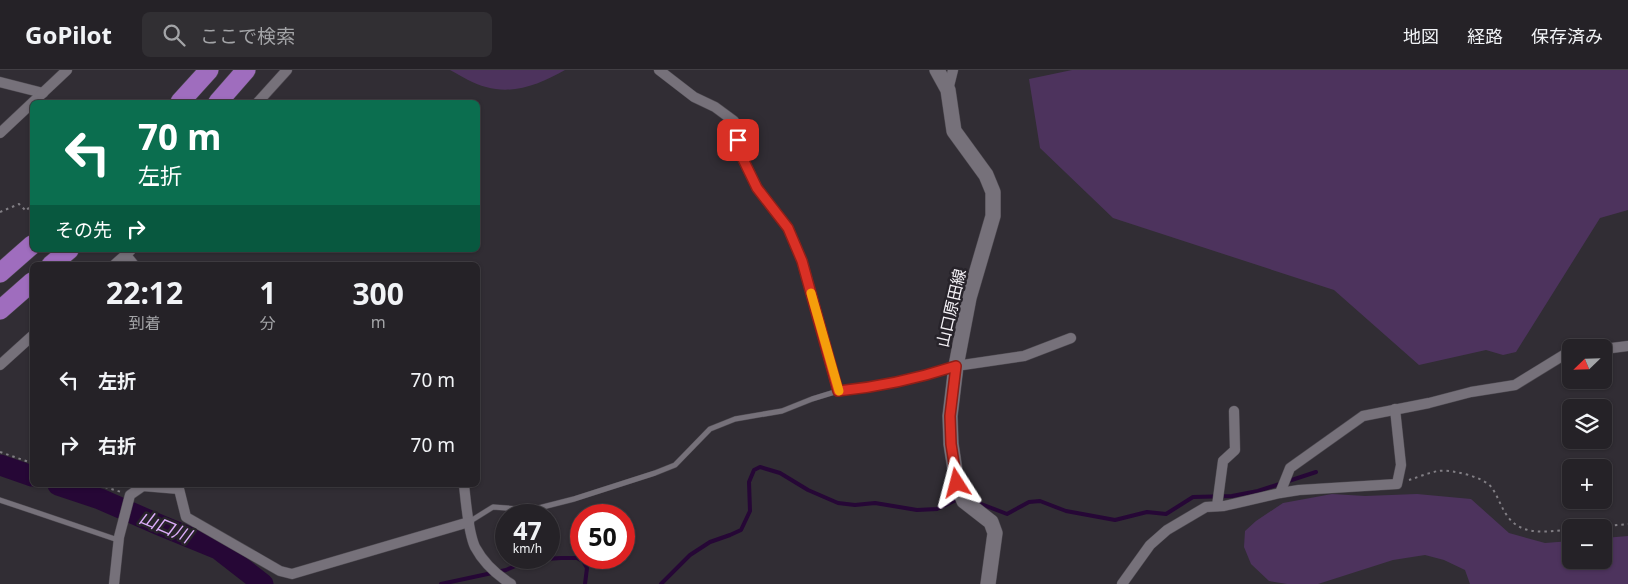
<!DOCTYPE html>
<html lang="ja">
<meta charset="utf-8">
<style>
body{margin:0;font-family:"Noto Sans","Noto Sans JP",sans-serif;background:#312f33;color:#f1f3f6;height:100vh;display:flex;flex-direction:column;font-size:19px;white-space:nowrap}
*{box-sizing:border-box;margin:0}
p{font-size:16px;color:#a3a4a7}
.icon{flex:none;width:28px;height:28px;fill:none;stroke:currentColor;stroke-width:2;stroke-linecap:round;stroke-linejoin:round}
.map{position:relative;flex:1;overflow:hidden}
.details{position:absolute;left:30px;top:192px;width:450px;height:225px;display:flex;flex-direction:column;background:#252227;border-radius:8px;box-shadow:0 1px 4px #0004,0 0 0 1px #423f44}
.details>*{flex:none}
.guide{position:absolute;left:30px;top:30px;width:450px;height:152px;border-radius:8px;box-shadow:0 1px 4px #0004,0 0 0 1px #423f44;background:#0b6e4f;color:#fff;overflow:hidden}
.needle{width:32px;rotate:247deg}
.fabs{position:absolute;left:1562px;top:269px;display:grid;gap:10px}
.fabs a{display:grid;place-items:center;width:50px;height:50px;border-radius:8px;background:#252227;box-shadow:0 1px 4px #0004,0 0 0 1px #423f44;font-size:25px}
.speed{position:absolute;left:495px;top:434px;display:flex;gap:10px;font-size:25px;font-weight:700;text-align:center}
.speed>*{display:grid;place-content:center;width:65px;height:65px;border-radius:50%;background:#252227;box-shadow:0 1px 4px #0004,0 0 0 1px #423f44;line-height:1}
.speed small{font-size:12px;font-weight:400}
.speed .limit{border:8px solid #d22;background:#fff;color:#111}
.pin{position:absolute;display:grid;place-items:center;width:42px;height:42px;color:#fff;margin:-21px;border-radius:10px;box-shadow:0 2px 8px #0006}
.me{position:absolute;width:55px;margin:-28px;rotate:351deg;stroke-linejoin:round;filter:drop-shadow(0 0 4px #0008)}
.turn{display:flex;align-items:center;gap:18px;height:105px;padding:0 25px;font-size:22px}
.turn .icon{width:65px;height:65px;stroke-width:2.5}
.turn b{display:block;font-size:35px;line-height:42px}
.then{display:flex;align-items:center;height:48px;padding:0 25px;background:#0003;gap:10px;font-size:19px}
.eta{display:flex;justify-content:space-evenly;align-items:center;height:85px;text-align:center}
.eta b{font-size:30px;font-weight:700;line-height:35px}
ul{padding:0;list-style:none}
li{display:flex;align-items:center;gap:15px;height:65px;padding:0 25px}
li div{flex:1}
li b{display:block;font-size:19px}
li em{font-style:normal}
header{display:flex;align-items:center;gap:30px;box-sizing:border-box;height:70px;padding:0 25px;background:#252227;border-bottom:1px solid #423f44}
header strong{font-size:24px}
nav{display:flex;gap:28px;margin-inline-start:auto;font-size:18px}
.search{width:350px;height:45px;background:#312f33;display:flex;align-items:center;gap:12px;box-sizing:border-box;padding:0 18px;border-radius:8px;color:#a3a4a7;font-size:19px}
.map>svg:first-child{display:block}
</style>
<header>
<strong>GoPilot</strong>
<div class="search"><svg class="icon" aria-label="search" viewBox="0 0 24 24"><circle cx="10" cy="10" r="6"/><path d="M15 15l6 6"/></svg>ここで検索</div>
<nav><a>地図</a><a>経路</a><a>保存済み</a></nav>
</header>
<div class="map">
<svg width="1628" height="514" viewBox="0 0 1628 514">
<rect width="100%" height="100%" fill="#312d34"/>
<g fill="#4d335d">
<path d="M450,0H565C540,14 514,25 486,17C474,14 461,6 450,0Z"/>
<path d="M1072,0H1628V140L1600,148L1516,282L1503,285L1486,280L1419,295L1334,220L1113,148L1040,78L1029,9Z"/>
<path d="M1332,424L1365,426L1417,424L1471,429L1509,463L1545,473L1571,471V490H1604V468L1628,466V514H1470L1465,500L1444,490L1425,485L1393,490L1318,514H1287L1269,511L1251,494L1244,477L1245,461L1256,451L1283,433Z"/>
</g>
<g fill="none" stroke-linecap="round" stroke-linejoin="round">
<g stroke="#260736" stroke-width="4">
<path d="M976,432L1007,444L1029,432L1040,431L1066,441L1115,450L1147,442L1166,444L1193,427L1232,426L1258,421L1316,402"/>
<path d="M441,514L506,500L529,490L561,488H577L583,491L587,498L585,514"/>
<path d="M661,514L690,485L710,472L730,465L741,460L750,441L749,412L754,400L760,397L780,403L808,420L838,433L855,435L875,433L917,440L937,439L956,430H960"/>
</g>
<g stroke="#260736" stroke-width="21">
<path d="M0,395L32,406"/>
<path d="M58,415L100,429L162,456L218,479L263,514"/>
</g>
<g stroke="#4e4a51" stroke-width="6">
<g id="lane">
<path d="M0,430L118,470"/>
<path d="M469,452L493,437L531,440L574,429L655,403L675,395L710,359L735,349L782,341L812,329L838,321L879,317L925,306L953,297"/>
</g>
</g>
<g stroke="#4e4a51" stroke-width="11">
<g id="street">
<path d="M659,0L694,27L715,37L734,51L742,87L757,118L788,158L802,191L838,321"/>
<path d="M0,12L43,23"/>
<path d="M948,20L953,0"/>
<path d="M258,32L287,0"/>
<path d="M0,63L67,0"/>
<path d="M126,185L134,195"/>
<path d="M114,195L131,180"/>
<path d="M1604,279L1628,276"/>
<path d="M0,295L32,266"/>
<path d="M956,296L1024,286L1071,268"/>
<path d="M464,415C466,432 468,462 475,477C483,492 497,505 511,514"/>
<path d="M1280,423L1290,398L1363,346L1429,333L1471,322L1515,315L1567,283H1571"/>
<path d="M1217,436L1223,391L1235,380L1234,341"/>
<path d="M114,514L119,467L130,425L143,416L179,419L186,447L280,501L292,504L469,452"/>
<path d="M1122,514L1150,475L1167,460L1206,437L1224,436L1280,423L1299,420L1397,414L1401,395L1395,339"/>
</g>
</g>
<g stroke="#4e4a51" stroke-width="16">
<path id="secondary" d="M937,0L948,20L954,61L986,105L993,122V146L969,228L956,296L950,346L951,374L957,413L964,431L991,452L995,463L988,514"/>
</g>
<g stroke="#4e4a51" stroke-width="20">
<g id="highway">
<path d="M180,32L209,0"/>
<path d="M218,32L246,0"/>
<path d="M51,195L69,180"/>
<path d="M0,203L32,175"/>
<path d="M0,240L32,212"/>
</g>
</g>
<g stroke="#817e84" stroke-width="2" stroke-dasharray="2.5 4" stroke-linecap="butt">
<path d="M0,142L19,134L26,141L32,134"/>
<path d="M0,382L32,393"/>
<path d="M1409,410C1418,407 1428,403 1438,401C1451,399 1485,407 1492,418C1501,431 1503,447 1518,456C1533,465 1555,461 1571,459"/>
<path d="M99,415L121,422"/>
<path d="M1589,458L1628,454"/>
</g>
<use href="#lane" stroke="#76717a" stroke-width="5"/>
<use href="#street" stroke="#76717a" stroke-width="10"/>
<use href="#secondary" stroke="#76717a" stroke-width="15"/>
<use href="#highway" stroke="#9f6dbe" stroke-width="19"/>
</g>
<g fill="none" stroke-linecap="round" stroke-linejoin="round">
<g stroke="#8d1f18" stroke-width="12">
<path id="route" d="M738,70L742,87L757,118L788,158L802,191L838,321C880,317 916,309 956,296L950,346L951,374L957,413"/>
</g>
<use href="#route" stroke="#d93025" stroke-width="9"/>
<path stroke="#f59e0b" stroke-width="9" d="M811,223L839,321"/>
</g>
<g text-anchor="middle" stroke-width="5" stroke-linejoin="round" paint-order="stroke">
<g font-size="16" fill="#f5f2f7" stroke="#27232a">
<text transform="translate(951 238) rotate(-77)" y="6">山口原田線</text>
</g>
<g font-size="18" font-style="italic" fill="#dcadfa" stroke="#27232a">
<text transform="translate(165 457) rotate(23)" y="6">山口川</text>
</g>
</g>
</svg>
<div class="fabs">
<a><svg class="needle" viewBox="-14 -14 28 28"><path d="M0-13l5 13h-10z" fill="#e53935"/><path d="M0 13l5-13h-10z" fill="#a3a4a7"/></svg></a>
<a><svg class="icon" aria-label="layers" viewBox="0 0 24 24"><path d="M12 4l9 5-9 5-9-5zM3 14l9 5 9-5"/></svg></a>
<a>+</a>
<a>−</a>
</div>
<div class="speed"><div>47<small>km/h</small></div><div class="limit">50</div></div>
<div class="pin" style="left:738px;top:70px;background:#d93025"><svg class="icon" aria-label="arrive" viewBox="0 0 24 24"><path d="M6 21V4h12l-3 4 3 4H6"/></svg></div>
<svg class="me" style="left:957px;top:413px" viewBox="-20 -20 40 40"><path d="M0-17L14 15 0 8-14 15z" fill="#d93025" stroke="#fff" stroke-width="4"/></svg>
<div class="guide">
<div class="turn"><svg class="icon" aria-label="left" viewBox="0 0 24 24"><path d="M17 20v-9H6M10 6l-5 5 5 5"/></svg><div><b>70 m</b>左折</div></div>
<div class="then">その先<svg class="icon" aria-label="right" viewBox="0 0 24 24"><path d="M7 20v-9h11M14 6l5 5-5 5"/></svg></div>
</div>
<section class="details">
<div class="eta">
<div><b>22:12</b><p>到着</p></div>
<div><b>1</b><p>分</p></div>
<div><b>300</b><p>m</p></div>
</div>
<ul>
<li><svg class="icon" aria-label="left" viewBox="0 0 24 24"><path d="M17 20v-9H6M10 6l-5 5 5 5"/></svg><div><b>左折</b></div><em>70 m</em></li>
<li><svg class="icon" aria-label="right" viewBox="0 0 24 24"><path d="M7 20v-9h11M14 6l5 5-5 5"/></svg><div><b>右折</b></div><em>70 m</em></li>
</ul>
</section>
</div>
